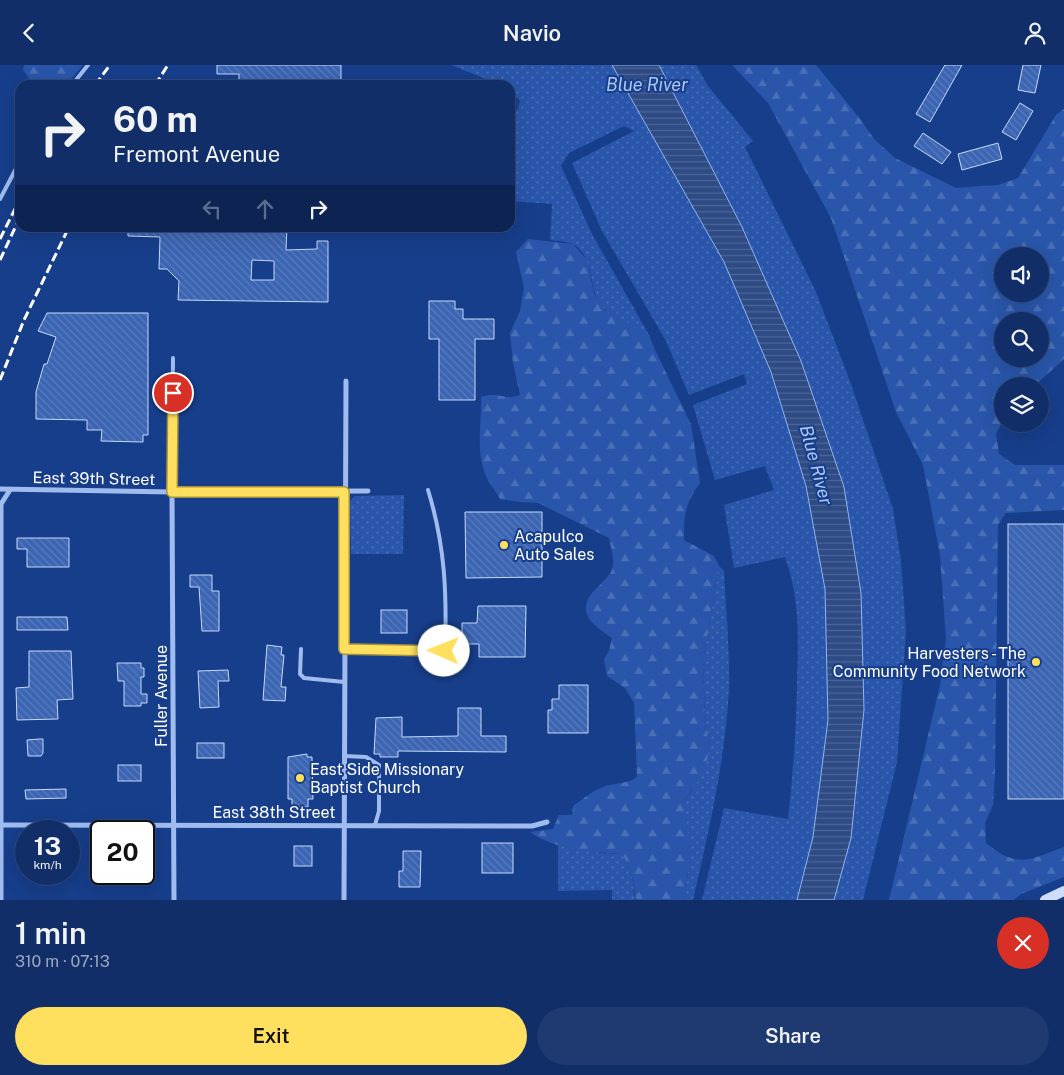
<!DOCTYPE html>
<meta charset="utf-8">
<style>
body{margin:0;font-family:"Public Sans",sans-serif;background:#1e3a71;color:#f1f3f6;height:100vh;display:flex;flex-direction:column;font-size:19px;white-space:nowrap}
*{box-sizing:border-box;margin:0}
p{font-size:16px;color:#9ca8c0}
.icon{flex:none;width:28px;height:28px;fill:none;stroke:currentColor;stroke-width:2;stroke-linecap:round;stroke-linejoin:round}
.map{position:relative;height:835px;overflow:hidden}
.details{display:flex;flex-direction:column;background:#112e68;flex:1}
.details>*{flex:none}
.banner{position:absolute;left:15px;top:15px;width:500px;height:152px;border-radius:15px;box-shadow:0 5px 20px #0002,0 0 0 1px #304a7c;background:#112e68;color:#f1f3f6;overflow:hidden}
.fabs{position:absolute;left:994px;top:182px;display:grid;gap:10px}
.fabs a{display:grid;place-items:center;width:55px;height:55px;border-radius:50%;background:#112e68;box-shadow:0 5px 20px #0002,0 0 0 1px #304a7c;font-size:25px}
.speed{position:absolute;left:15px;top:755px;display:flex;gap:10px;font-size:25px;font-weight:700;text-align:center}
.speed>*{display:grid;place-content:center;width:65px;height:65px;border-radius:50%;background:#112e68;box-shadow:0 5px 20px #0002,0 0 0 1px #304a7c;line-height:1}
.speed small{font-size:12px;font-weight:400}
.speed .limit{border:2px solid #111;border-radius:8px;background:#fff;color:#111}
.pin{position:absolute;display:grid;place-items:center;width:42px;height:42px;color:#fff;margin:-21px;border:2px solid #fff;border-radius:50%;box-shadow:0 1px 5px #0007}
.me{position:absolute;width:55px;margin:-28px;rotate:271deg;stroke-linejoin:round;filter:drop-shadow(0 0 4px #0008)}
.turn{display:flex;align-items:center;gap:18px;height:105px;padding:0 15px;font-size:22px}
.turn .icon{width:65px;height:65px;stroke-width:2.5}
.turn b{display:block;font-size:35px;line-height:42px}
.lanes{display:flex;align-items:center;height:48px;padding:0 15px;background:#0003;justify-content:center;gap:25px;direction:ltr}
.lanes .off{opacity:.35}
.round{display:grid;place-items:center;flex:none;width:52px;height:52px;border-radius:26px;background:#1e3a71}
.head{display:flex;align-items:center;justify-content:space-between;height:85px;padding:0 15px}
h1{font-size:30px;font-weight:600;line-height:38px}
.primary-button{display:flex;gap:10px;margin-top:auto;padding:10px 15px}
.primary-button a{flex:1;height:58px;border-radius:30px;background:#ffe05e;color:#111;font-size:20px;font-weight:600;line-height:58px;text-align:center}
.primary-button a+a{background:#1e3a71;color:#f1f3f6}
header{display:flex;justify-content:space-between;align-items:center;height:65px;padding:0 15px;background:#112e68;font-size:22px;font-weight:600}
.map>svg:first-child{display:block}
</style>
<header><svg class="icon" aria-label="back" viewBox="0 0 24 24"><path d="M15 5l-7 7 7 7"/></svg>Navio<svg class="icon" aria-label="person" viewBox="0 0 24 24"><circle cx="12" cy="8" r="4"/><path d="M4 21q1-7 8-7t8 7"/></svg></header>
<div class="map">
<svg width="1064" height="835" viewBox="0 0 1064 835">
<defs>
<pattern id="grass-dots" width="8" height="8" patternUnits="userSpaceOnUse" patternTransform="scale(1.25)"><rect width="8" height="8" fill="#2956aa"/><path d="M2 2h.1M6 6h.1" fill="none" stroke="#496fb7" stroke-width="1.8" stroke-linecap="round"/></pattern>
<pattern id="forest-firs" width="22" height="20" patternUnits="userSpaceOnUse" patternTransform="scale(1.25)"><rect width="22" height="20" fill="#2956aa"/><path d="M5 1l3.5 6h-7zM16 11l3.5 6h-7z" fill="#496fb7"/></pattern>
<pattern id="water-rules" width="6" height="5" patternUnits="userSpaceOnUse" patternTransform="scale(1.25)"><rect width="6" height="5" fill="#2e4b85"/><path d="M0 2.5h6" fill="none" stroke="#4d6697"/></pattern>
<pattern id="building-back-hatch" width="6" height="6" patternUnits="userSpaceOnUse" patternTransform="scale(1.25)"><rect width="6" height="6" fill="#3b64b2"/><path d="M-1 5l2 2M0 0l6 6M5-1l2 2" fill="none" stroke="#587bbe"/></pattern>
</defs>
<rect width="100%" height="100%" fill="#173e8b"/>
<g fill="url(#grass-dots)">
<path d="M451,0H612L724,197L771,307L806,421L825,524L828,655L813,772L797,835H702L724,743L788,754C793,710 796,666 797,621C798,575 801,537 785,492L734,503L724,440L774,425L765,401L715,415L693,340L747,319L744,309L689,330L666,276L602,166L572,98L634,66L624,61L569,88L561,101L592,169L649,270C636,259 618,258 606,246C586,228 597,193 573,179C567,176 556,176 550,175L552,139L510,136V64L520,36L510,25V20H501Z"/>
<path d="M659,0H696L708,21L753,76L745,82L816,227L851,319L893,444L901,496L906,566L897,697L863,835H834L851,773L864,645L861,528L844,422L742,162Z"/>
<path d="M404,430L403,489H351L350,436L355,431Z"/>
<path d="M719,501L724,506C726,545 730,586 729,625C725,696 709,766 693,835H684L688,809L683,737L692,725L709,679L705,655L703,596Z"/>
<path d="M558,779L601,788L623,789L632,811L635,835H612V825L558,826Z"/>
</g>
<g fill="url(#forest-firs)" fill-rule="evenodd">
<path d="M24,0H83L66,20H34L23,5Z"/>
<path d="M732,0H816L858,51L874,74L895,93L956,123L998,120L1018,113L1056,50L1064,44V294L1034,321H1002V357L996,369L999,389L1015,400H1064V445L1006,448L998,460L995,709L993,740L985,758L986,778C1018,804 1028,795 1064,782V812L1021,829L1014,835H889L940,620L946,574L940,490L923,400L896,347L831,153L768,38ZM1002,191H1040V229H1002ZM1002,256H1040V294H1002Z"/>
<path d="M528,174L573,179L587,195L594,228L605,246L620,255L640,262L649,270L655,285L691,359L700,418C686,436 683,452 684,475L714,491L719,501L703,596L705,655L709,679L706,705L683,737C692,770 690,801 684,835H636L632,811L623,789C593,787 555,785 530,767L553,764L559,750H572L573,741C583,734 592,726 603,722C615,717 626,720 637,712L634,638L625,623L607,611L604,594L609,586L612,573C597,562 575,550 592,528C598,521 606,515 611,507C616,498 611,483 609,473L538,438L520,437L500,434C495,425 487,416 484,406C476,382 482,358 481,332C499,326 504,336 520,330L513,298L510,268L520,246L524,223L516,187Z"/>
</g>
<path fill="url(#water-rules)" stroke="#93b5f1" d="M612,0H659L742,162L801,296L844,422L861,528L864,645L851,773L834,835H797L813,772L828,655L825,524L806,421L771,307L724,197Z"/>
<g fill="url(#building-back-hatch)" stroke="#c6d9fb" fill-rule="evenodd">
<path d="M217,0H341V20H239V9H217Z"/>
<path d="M945,0H962L930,57L916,49Z"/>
<path d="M1023,0H1041L1035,28L1018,25Z"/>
<path d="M1020,38L1033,46L1016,75L1002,67Z"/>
<path d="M923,68L951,87L942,99L914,81Z"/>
<path d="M998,78L1002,94L962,105L958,89Z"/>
<path d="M128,162H287L286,185L317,184V176H328V237L178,235L179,216L167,204H159L160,172L128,171ZM252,195L274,196V215H251Z"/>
<path d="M429,236H455V244H463V254H494V274H475V335H439V274H429Z"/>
<path d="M47,248H148V370H143V377L101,376L102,365H87V355L36,354V327L44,299H47L56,272L38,266Z"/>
<path d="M465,447H542V512L466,513Z"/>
<rect x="1008" y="459" width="56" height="275"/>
<path d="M17,473H69V502H27V484H17Z"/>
<path d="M190,510H212V526H219V566H202L199,522H190Z"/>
<path d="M478,541H526L525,592H479V579H462V558H477Z"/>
<rect x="381" y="545" width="26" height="23"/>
<path d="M17,552H67L68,565H17Z"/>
<path d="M267,580L282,582L281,590H284L281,622H286L285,636L263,635Z"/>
<path d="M29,586H71L73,634L57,635L58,654L17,655L16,623L29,622Z"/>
<path d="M117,598H141V603H144V612H141V629H147V638H141V641H124V616H118Z"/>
<path d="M228,605L229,616H218L219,642L200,643L198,606Z"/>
<path d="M559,620H588V668H548V645H552V634H559Z"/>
<path d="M458,643H481V671H506V687L398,686V692H380V689H374L376,653L402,652V672L458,671Z"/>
<path d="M39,674H43V688L41,691H28L27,675Z"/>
<rect x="197" y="678" width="27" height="15"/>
<path d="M307,689V692H312L313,734H308V742H292V734H288V692Z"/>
<rect x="118" y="700" width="23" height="16"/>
<path d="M66,724V733L26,734L25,725Z"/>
<rect x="482" y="778" width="31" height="30"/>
<rect x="294" y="781" width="18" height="20"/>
<path d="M403,786H421L420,822H399V806H403Z"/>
</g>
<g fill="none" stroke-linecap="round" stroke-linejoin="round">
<g stroke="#a0bcef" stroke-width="4">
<path d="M72,20L88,0"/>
<path d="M0,134L20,96"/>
<path d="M172,427L173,293"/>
<path d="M301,584L300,609L304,613L344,617"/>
<path d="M344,584L445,586C447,528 445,480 428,425"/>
<path d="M344,691L366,692L379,700V746L375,760"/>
</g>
<g stroke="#a0bcef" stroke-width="5">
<path d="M0,424L172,427L368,426"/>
<path d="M172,427L174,835"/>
<path d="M1,760L532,761L547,757"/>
<path d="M1,835V439L10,425"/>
<path d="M344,835L346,316"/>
</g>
<path stroke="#ceddfa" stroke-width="10" d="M1045,835L1064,826"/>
<g stroke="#fff" stroke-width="3" stroke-dasharray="9 4" stroke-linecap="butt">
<path d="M95,20L110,0"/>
<path d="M155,20L168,0"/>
<path d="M0,174L20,134"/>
<path d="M0,195L20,152"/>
<path d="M0,315L24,255L69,162"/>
</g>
</g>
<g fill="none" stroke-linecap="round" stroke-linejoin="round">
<g stroke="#a6923d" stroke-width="12">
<path id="route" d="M173,328L172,427H344V584L444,586"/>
</g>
<use href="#route" stroke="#ffe05e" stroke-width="9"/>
</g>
<g fill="#ffe05e" stroke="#173e8b" stroke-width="2">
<circle cx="504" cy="480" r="5"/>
<circle cx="1036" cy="597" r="5"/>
<circle cx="300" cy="713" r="5"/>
</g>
<g text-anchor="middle" stroke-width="4" stroke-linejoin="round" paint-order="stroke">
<g font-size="16" fill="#fff" stroke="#173e8b">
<text transform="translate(94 413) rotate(1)" y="6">East 39th Street</text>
<text transform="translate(161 631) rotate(-90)" y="6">Fuller Avenue</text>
<text x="274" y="753">East 38th Street</text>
</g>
<g font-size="16" fill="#fff" stroke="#173e8b" text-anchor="start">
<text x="514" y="477">Acapulco<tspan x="514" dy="18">Auto Sales</tspan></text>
<text x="1026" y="594" text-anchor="end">Harvesters - The<tspan x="1026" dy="18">Community Food Network</tspan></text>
<text x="310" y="710">East Side Missionary<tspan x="310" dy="18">Baptist Church</tspan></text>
</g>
<g font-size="18" font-style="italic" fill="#acc7f6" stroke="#173e8b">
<text x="647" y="26">Blue River</text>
<text transform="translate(816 400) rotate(75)" y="6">Blue River</text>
</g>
</g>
</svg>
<div class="fabs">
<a><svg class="icon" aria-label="sound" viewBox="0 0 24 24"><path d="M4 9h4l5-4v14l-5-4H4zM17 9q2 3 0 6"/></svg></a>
<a><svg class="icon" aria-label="search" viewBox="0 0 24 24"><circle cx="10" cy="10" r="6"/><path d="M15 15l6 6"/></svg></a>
<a><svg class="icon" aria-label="layers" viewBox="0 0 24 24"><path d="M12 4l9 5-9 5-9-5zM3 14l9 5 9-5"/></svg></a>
</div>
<div class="speed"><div>13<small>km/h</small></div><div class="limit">20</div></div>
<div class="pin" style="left:173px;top:328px;background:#d93025"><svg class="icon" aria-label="arrive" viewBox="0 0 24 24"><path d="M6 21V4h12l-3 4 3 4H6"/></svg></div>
<svg class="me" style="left:444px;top:586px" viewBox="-20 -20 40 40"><circle r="19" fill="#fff"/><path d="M0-13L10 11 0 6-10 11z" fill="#ffe05e"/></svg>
<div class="banner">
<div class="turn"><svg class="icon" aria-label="right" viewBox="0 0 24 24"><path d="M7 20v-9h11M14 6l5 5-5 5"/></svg><div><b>60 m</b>Fremont Avenue</div></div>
<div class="lanes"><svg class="icon off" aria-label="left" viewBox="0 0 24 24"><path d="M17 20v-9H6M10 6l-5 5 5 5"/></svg><svg class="icon off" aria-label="ahead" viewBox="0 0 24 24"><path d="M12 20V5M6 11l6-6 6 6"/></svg><svg class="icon" aria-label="right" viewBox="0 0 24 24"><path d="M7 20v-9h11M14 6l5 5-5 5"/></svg></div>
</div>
</div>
<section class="details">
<div class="head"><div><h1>1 min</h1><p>310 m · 07:13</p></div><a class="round" style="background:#d93025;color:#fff"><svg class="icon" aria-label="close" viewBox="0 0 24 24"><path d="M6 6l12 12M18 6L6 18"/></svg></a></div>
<div class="primary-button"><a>Exit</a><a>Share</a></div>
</section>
